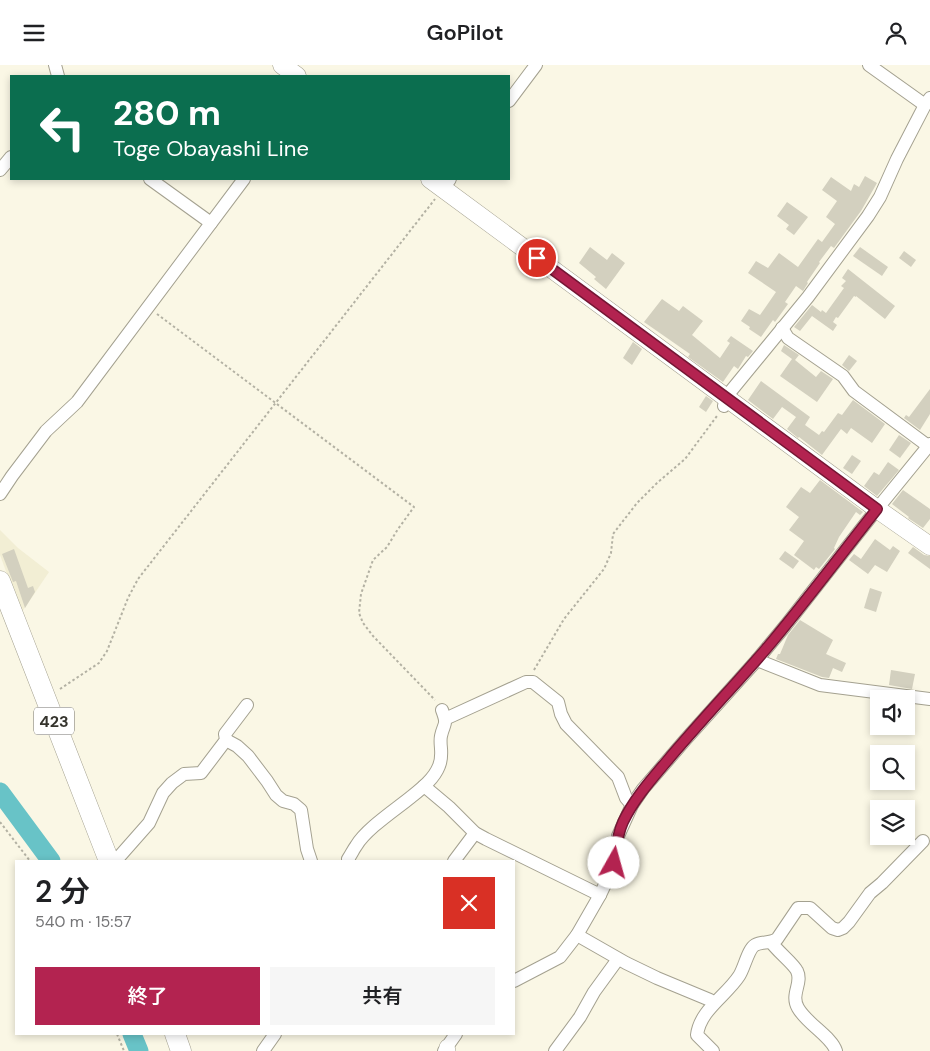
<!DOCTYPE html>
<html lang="ja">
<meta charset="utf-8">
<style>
body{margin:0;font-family:"DM Sans","Noto Sans JP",sans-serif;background:#f6f6f6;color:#202124;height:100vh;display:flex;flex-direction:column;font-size:19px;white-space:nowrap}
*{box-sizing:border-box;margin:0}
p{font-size:16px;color:#757577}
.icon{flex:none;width:28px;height:28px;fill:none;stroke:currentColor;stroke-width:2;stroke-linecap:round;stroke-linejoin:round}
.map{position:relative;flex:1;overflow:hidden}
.sheet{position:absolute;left:15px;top:795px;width:500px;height:175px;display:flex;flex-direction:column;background:#fff;border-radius:0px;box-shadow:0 2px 8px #0003}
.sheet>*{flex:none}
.hud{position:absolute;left:10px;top:10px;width:500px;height:105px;border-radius:0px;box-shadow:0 2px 8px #0003;background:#0b6e4f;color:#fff;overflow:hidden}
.controls{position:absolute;left:870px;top:625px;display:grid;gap:10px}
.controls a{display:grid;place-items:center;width:45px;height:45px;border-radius:0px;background:#fff;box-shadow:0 2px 8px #0003;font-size:25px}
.pin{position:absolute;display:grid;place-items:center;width:42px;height:42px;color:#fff;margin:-21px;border:2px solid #fff;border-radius:50%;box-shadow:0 1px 5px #0007}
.me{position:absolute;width:55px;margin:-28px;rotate:7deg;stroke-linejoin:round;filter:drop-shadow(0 0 4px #0008)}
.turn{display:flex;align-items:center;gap:18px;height:105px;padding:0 20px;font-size:22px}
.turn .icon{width:65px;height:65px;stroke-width:2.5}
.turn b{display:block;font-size:35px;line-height:42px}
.round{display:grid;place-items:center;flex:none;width:52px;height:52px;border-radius:0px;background:#f6f6f6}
.summary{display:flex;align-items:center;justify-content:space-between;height:85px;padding:0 20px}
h1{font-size:30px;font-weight:600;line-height:38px}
.action{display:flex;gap:10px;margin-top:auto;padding:10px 20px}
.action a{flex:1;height:58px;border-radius:0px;background:#b32350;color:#fff;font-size:20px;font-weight:600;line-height:58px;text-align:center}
.action a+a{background:#f6f6f6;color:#202124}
header{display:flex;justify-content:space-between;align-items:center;height:65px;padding:0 20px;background:#fff;font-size:22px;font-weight:600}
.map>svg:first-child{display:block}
</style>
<header><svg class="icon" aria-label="menu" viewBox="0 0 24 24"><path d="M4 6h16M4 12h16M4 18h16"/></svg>GoPilot<svg class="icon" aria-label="person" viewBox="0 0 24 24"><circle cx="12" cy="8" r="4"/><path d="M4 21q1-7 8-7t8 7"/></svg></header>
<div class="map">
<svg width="930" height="986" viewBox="0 0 930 986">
<rect width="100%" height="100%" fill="#faf7e5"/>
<path fill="#f2eed4" d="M0,465L18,483L49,507L24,544L21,547L0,490Z"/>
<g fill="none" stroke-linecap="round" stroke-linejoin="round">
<g stroke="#68c3c7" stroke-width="19">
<path d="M0,727L51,796"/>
<path d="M132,969L139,986"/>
</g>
</g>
<g fill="#d3d0bf">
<path d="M865,111L877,118L861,146L834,183L831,181L819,197L820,198L807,217L808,218L803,226L796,221L785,237L788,239L775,257L773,255L761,272L749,264L750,262L741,256L749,244L760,250L776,227L748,208L756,196L768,203L779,188L798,202L818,174L822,177L835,159L826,152L837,136L822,125L831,112L851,126L854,119L859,122Z"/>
<path d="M787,137L808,152L794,170L786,164L789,160L777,151Z"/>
<path d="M590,182L607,195L612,188L625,198L606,224L594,214L596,212L579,198Z"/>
<path d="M860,182L888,202L882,211L853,191Z"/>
<path d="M904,186L916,195L911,202L899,193Z"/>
<path d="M848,204L895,241L885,254L856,231V232L854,231L838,253L836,252L833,257L837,260L833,266L812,251L800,266L794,262L812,240L821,247L822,245L826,248L844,223L841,221L846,216L842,213Z"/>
<path d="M662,234L679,246L683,241L703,256L692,270L720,293L730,278L727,276L731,271L753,286L748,292L746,291L738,304L734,301L723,317L688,292L690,289L644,257Z"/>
<path d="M633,277L642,284L632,300L623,293Z"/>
<path d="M784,280L799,290L795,295L816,312L821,306L833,314L817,337L780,311L792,294L781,286Z"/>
<path d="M849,290L857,296L849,306L842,300Z"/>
<path d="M761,316L810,352L805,360L819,370L822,366L824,367L838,348L842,350L853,335L885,359L872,378L851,363L847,369L841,364L822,390L799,372L798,373L787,364L796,352L782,342L773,354L748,335Z"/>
<path d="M930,324V349L920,365L904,353L906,350L909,352Z"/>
<path d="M706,331L713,336L706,347L699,342Z"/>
<path d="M899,370L911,378L900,393L889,385Z"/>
<path d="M852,390L861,396L852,409L843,403Z"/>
<path d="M888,397L899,405L877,431L864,421L874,407L879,410Z"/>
<path d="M820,415L863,447L860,450L856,447L839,472L834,483L835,484L819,504L816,502L814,505L794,490L804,476L789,465L799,452L786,442L801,422L810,428Z"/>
<path d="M903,425L930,444V454L923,463L908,453L909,452L892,439Z"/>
<path d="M875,474L890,485L893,481L900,486L887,507L875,500L868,509L849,495L854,489L861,494Z"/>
<path d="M913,482L924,490L930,491V504L908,488Z"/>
<path d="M14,484L28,523L33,521L35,527L25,543L16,516L13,517L2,489Z"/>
<path d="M785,486L799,496L793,504L779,494Z"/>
<path d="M870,523L882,527L876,547L864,543Z"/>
<path d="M800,555L833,575L826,589L846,598L842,607L833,603L829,613L822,612L776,594L778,589H780L788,570Z"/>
<path d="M891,605L915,609L912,624L889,620Z"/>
</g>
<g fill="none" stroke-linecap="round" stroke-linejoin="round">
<g stroke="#a4a190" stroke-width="14">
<g id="minor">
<path d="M55,0L58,11"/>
<path d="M869,0L925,40"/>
<path d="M509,36L536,0"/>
<path d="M0,105L11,92"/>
<path d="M150,114L211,158"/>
<path d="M443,124L450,114"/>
<path d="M782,263L788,273L843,311L854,326L928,381"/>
<path d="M724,341L726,332L808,232L868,151L880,132L897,94L925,40L930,33"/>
<path d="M0,429L12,411L46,366L77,337L244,114"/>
<path d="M757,595L820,620L930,634"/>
<path d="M445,654L526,617H533L558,637L561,649L566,659L618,712L626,733L632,740"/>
<path d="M226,675L237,681L248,691L267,716L276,730L283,736L294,739L301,745L307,784L311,796"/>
<path d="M424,721L449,742L475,768L486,774L600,830"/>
<path d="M108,796L119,792L149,758L163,728L172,718L184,709L201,708L226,675L225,669L247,640"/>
<path d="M349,796L348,794C351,790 353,785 356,781C366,764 395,745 411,732C421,724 434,714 439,701C444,689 439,680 441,671C444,657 448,661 442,645"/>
<path d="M454,796L475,768"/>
<path d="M577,870L626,898L657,913L710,935L713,939"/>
<path d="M771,877C777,886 794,899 797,906C803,918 790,929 798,943C807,959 832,972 836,986"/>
<path d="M514,916L560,892L577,870L600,830L615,798L618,771L632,740L643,724L686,674L757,595L786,560L877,444L930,379"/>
<path d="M263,986L275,969"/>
<path d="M444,986L456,969"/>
<path d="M555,986L580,952L594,927L618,894"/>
<path d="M713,986L697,970C700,945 726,931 739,911C744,904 748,884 755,880C762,876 770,879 777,874L798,843H810L832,863L838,865L843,863L849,857L870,828L882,818L923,776"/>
</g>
</g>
<g stroke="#a4a190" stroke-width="16">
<path id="tertiary" d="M447,982L448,986"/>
</g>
<g stroke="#a4a190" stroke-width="19">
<g id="secondary">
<path d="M282,0L297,11"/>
<path d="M430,114L877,444L930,481"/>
</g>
</g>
<g stroke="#a4a190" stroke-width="21">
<g id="trunk">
<path d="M0,516L109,796"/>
<path d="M175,969L181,986"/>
</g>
</g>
<g stroke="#b3b1a3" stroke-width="2" stroke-dasharray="2.5 2.5" stroke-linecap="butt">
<path d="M157,249L414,442L398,464L387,482L373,495L361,529L359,548L363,558L373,571L435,635"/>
<path d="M534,605L564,554L604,504L611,488L613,469L637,438L657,418L685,394L717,351"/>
<path d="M60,624L99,598L107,586L128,533L138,514L435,134"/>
<path d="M0,757L30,796"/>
<path d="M117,969L124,986"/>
</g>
<use href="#minor" stroke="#fff" stroke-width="12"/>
<use href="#tertiary" stroke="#fff" stroke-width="15"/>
<use href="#secondary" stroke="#fff" stroke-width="18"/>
<use href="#trunk" stroke="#fff" stroke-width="20"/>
</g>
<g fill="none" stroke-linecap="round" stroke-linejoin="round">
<g stroke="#741734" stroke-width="12">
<path id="route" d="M537,193L877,444C840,491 804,539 766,584C733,622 699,658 667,696C651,715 634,734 623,757C617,770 616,784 614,798"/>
</g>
<use href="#route" stroke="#b32350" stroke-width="9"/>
</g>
<g text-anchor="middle" stroke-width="4" stroke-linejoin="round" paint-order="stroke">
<rect fill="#fff" stroke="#72716c" stroke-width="1" x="34" y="642.5" width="40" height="27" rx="4"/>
<g font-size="16" font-weight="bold" fill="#35342d">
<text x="54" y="662">423</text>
</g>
</g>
</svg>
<div class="controls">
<a><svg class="icon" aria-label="sound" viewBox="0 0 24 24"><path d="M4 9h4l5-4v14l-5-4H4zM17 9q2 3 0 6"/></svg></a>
<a><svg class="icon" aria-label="search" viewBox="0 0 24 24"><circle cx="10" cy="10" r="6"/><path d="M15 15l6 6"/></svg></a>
<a><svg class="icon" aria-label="layers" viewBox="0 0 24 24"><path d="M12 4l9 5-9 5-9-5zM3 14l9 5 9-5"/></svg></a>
</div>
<div class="pin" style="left:537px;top:193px;background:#d93025"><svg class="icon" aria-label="arrive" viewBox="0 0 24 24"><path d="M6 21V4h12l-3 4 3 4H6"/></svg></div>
<svg class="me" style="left:614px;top:798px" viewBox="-20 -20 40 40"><circle r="19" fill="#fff"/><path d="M0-13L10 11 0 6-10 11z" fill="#b32350"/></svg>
<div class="hud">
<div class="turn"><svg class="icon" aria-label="left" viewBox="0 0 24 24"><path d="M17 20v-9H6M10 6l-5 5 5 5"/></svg><div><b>280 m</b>Toge Obayashi Line</div></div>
</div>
<section class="sheet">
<div class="summary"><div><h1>2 分</h1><p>540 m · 15:57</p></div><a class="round" style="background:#d93025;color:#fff"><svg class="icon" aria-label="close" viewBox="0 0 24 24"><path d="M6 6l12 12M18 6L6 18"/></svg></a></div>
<div class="action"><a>終了</a><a>共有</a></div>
</section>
</div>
